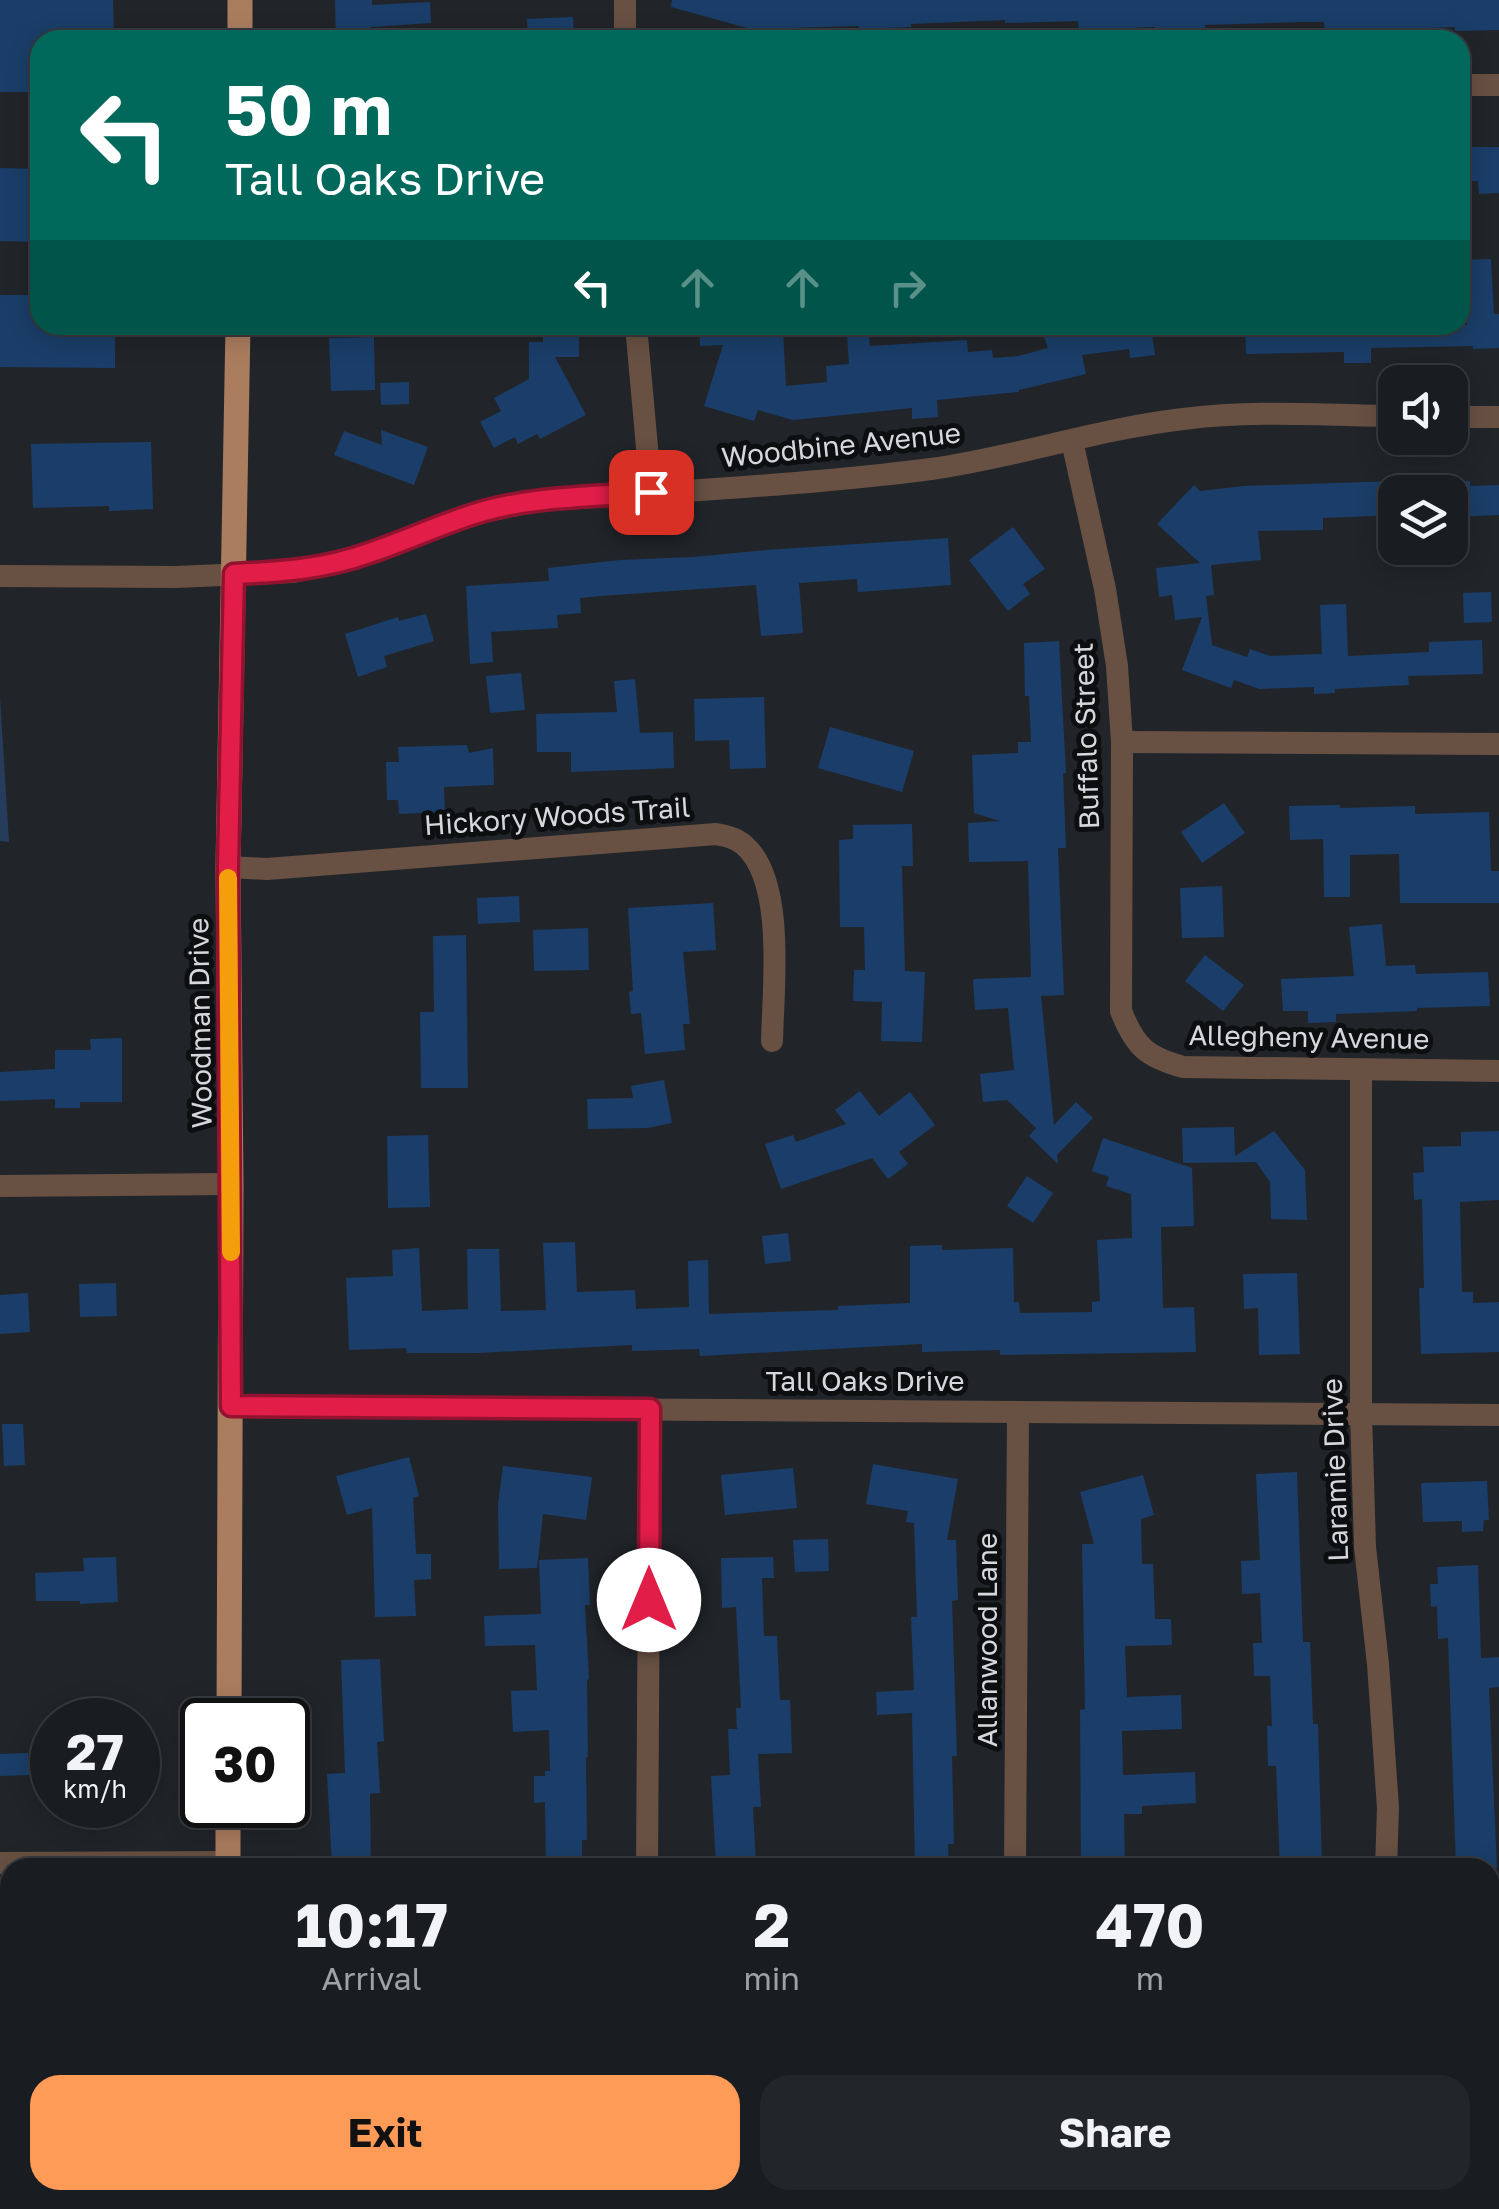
<!DOCTYPE html>
<style>
body{margin:0;font-family:"Golos Text",sans-serif;background:#222529;color:#f1f3f6;height:100vh;display:flex;flex-direction:column;font-size:38px;white-space:nowrap}
*{box-sizing:border-box;margin:0}
p{font-size:32px;color:#9fa1a5}
.icon{flex:none;width:55px;height:55px;fill:none;stroke:currentColor;stroke-width:2;stroke-linecap:round;stroke-linejoin:round}
.map{position:relative;flex:1;overflow:hidden}
.details{position:absolute;left:0px;top:1858px;width:1500px;height:352px;display:flex;flex-direction:column;background:#191c20;border-radius:30px 30px 0 0;box-shadow:0 5px 25px #0003,0 0 0 2px #373a3e}
.details>*{flex:none}
.hud{position:absolute;left:30px;top:30px;width:1440px;height:305px;border-radius:30px;box-shadow:0 5px 25px #0003,0 0 0 2px #373a3e;background:#00695c;color:#fff;overflow:hidden}
.controls{position:absolute;left:1378px;top:365px;display:grid;gap:20px}
.controls a{display:grid;place-items:center;width:90px;height:90px;border-radius:20px;background:#191c20;box-shadow:0 5px 25px #0003,0 0 0 2px #373a3e;font-size:50px}
.speed{position:absolute;left:30px;top:1698px;display:flex;gap:20px;font-size:50px;font-weight:700;text-align:center}
.speed>*{display:grid;place-content:center;width:130px;height:130px;border-radius:50%;background:#191c20;box-shadow:0 5px 25px #0003,0 0 0 2px #373a3e;line-height:1}
.speed small{font-size:25px;font-weight:400}
.speed .limit{border:5px solid #111;border-radius:15px;background:#fff;color:#111}
.pin{position:absolute;display:grid;place-items:center;width:85px;height:85px;color:#fff;margin:-42px;border-radius:20px;box-shadow:0 5px 15px #0006}
.me{position:absolute;width:110px;margin:-55px;rotate:0deg;stroke-linejoin:round;filter:drop-shadow(0 0 8px #0008)}
.turn{display:flex;align-items:center;gap:35px;height:210px;padding:0 30px;font-size:45px}
.turn .icon{width:130px;height:130px;stroke-width:2.5}
.turn b{display:block;font-size:70px;line-height:85px}
.lanes{display:flex;align-items:center;height:95px;padding:0 30px;background:#0003;justify-content:center;gap:50px;direction:ltr}
.lanes .off{opacity:.35}
.eta{display:flex;justify-content:space-evenly;align-items:center;height:170px;text-align:center}
.eta b{font-size:60px;font-weight:700;line-height:70px}
.button{display:flex;gap:20px;margin-top:auto;padding:20px 30px}
.button a{flex:1;height:115px;border-radius:30px;background:#fe9c57;color:#111;font-size:40px;font-weight:700;line-height:115px;text-align:center}
.button a+a{background:#222529;color:#f1f3f6}
.map>svg:first-child{display:block}
</style>
<div class="map">
<svg width="1499" height="2209" viewBox="0 0 1499 2209">
<rect width="100%" height="100%" fill="#21252a"/>
<path fill="#253d5a" d="M0,695V696L9,842L0,841Z"/>
<g fill="#1a3e69">
<path d="M0,0H113L114,40H40V92H0Z"/>
<path d="M335,0H372V5L430,2L431,23L371,27V40H336Z"/>
<path d="M672,0H1499V30L1455,31V27L1353,31L1354,34L1325,35L1324,22H1300L1205,25V29L1155,30V27L1079,30L1078,21L1005,23V20L911,24V27L859,29V26L751,29L671,7Z"/>
<path d="M573,17L574,40H528L527,19Z"/>
<path d="M1465,147H1499V193L1479,194L1478,181H1466Z"/>
<path d="M0,168L40,169V242L0,241Z"/>
<path d="M1491,259L1494,314H1499V348L1473,349V346L1371,348V363H1344V352L1246,354L1245,325H1467L1464,260Z"/>
<path d="M0,295H40V325H115V368L0,367Z"/>
<path d="M543,325H579V357H555L586,415L540,439L537,434L518,444L515,437L494,448L480,422L501,411L494,398L529,379V342H543Z"/>
<path d="M699,325H733V334L783,330L786,386L827,382L826,366L849,364L847,335L869,334L870,346L967,340L968,352L992,350L993,358L1018,356L1048,348L1044,336L1088,325H1151L1155,355L1130,358L1129,349L1082,355L1086,374L1019,390V392L937,400L938,417L912,419V408L793,420L758,410L754,421L704,406L723,345L700,346Z"/>
<path d="M374,337L375,390L331,391L329,338Z"/>
<path d="M409,382V404L381,405L380,383Z"/>
<path d="M381,430L428,447L414,485L334,455L344,431L382,445Z"/>
<path d="M151,442L153,509L109,511V506L33,508L31,444Z"/>
<path d="M1395,481V515L1323,518V530L1258,531L1261,560L1211,565L1214,595L1206,596L1212,645L1247,657L1250,649L1270,656L1322,654L1320,605L1346,604L1348,656L1429,652V642L1482,640L1483,674L1408,676L1409,685L1335,689V693L1314,694V687L1259,689L1234,680L1231,688L1182,670L1202,617L1175,620L1172,595L1159,597L1156,568L1200,563L1157,524L1194,485L1200,491L1244,486Z"/>
<path d="M1470,481V486L1499,485V515L1450,517V482Z"/>
<path d="M1013,527L1045,569L1023,584L1030,594L1008,611L969,560Z"/>
<path d="M948,538L951,585L858,592L857,579L799,583L803,633L761,636L756,585L601,596L580,598L581,613L557,615L558,628L491,632L493,662L470,664L466,586L549,581L548,568L620,560L694,557L766,550Z"/>
<path d="M1491,592L1492,622L1464,623L1463,593Z"/>
<path d="M426,614L434,641L384,656L387,667L358,677L345,634L398,617L399,621Z"/>
<path d="M1059,641L1066,773H1063L1066,848H1058L1064,995L1041,996L1054,1125L1076,1102L1093,1118L1057,1155L1058,1164L1029,1136L1036,1128L1007,1100L983,1102L980,1074L1014,1070L1008,1008L975,1010L973,979L1031,977L1028,861L969,862L968,823L1000,821L974,813L972,755L1018,753V742H1031L1029,696H1025L1024,643Z"/>
<path d="M521,673L525,710L490,713L486,676Z"/>
<path d="M635,679L640,733L673,732L674,768L571,772V752H537L536,714L617,712L614,681Z"/>
<path d="M764,697L766,768L730,769L729,740L695,741L694,699Z"/>
<path d="M830,727L914,751L902,792L818,768Z"/>
<path d="M467,745L469,753L493,748L494,785L444,787L445,812L399,814L398,800H387L386,762H399L398,747Z"/>
<path d="M1224,803L1245,833L1202,863L1181,832Z"/>
<path d="M1340,805V808L1415,806V814L1489,812L1491,871H1499V903H1400L1399,854L1350,855V897H1324L1323,839L1290,840L1289,806Z"/>
<path d="M912,824L913,866H902L905,971L925,972L922,1042L881,1041L882,1002L853,1001L854,970H865L864,927H840L839,840L853,839V825Z"/>
<path d="M1222,886L1224,937L1182,938L1180,888Z"/>
<path d="M519,896L520,922L478,924L477,898Z"/>
<path d="M713,903L716,950L683,952L690,1024H683L685,1050L645,1054L641,1013L631,1014L629,992L633,991L628,908Z"/>
<path d="M1382,924L1386,966L1415,965L1416,974L1488,972L1490,1006L1417,1008V1011L1336,1014V1022L1308,1023V1011H1283L1281,979L1354,976L1349,927Z"/>
<path d="M588,928L589,970L534,971L533,930Z"/>
<path d="M466,935L468,1088H421L420,1012H434L433,936Z"/>
<path d="M1205,955L1244,985L1223,1011L1185,981Z"/>
<path d="M122,1038V1102H80V1108H55V1099L0,1101V1072L55,1069V1050H91L90,1039Z"/>
<path d="M664,1080L672,1123L648,1128L588,1129L587,1099L633,1098L631,1086Z"/>
<path d="M860,1091L879,1116L910,1092L935,1125L899,1152L908,1164L888,1179L872,1158L781,1189L765,1144L793,1135L796,1142L846,1124L835,1110Z"/>
<path d="M1234,1127L1235,1156L1274,1131L1305,1170L1307,1220L1271,1219L1270,1182L1256,1162L1183,1163L1182,1128Z"/>
<path d="M1499,1131V1200L1460,1202L1462,1292H1473V1303L1499,1302V1352L1421,1354L1419,1288H1424L1422,1199L1414,1200L1413,1173L1424,1172L1423,1147L1461,1146V1132Z"/>
<path d="M428,1135L430,1207L388,1208L387,1136Z"/>
<path d="M1103,1138L1192,1168L1194,1226L1161,1227L1163,1308L1194,1307L1196,1352L1000,1355V1350L922,1352V1344L700,1356L699,1349L632,1351V1345L478,1353H407L406,1348L349,1350L346,1278L393,1276L392,1250L419,1248L422,1311L468,1309L467,1249H499L501,1311L546,1310L543,1243L575,1242L577,1292L635,1290L636,1309L689,1307L688,1261L708,1260L709,1314L838,1310V1306L910,1303V1246L942,1245V1250L1013,1248L1014,1302H1019L1020,1313L1092,1312V1302L1100,1301L1097,1240L1132,1238L1131,1194L1106,1186L1109,1177L1092,1171Z"/>
<path d="M1027,1176L1053,1193L1033,1223L1007,1206Z"/>
<path d="M788,1233L791,1261L765,1264L762,1236Z"/>
<path d="M1297,1273L1300,1354L1259,1355L1258,1308L1244,1309L1243,1274Z"/>
<path d="M116,1283L117,1316L80,1317L79,1284Z"/>
<path d="M28,1293L30,1332L0,1334V1295Z"/>
<path d="M2,1424H23L25,1465L4,1466Z"/>
<path d="M409,1457L419,1496L413,1498L416,1554H431V1579L414,1580L416,1616L375,1617L372,1508L347,1515L336,1476Z"/>
<path d="M873,1464L958,1479L947,1540H956L958,1600L952,1601L957,1756H952L954,1844H948L949,1868H915L912,1713L877,1715L876,1692L914,1690L911,1617H917L914,1523L906,1522L908,1511L866,1504Z"/>
<path d="M503,1466L592,1477L586,1520L543,1514L537,1568L499,1569L498,1504Z"/>
<path d="M793,1468L797,1508L725,1515L721,1475Z"/>
<path d="M1297,1472L1303,1642H1310L1313,1724H1318L1322,1868H1280L1276,1766H1268L1267,1726H1272L1270,1676H1254L1253,1643H1262L1260,1593L1242,1594L1241,1561L1260,1560L1256,1474Z"/>
<path d="M1143,1475L1154,1515L1141,1519L1142,1564H1153L1155,1619H1171L1172,1645L1125,1646L1127,1697L1181,1695L1182,1729L1122,1731L1123,1775L1195,1772L1196,1803L1142,1806V1814H1124L1125,1868H1081L1080,1710L1085,1709L1082,1544H1094L1080,1492Z"/>
<path d="M1487,1481L1489,1520H1484L1483,1531L1462,1532V1521L1423,1522L1421,1483Z"/>
<path d="M828,1539L829,1571L795,1572L793,1540Z"/>
<path d="M116,1557L118,1602L80,1604V1601H36L35,1573L84,1571L83,1558Z"/>
<path d="M773,1557L774,1578H762L764,1636H777L780,1700H790L792,1753L758,1754L761,1807H753L756,1868H716L711,1776L730,1775L728,1729H737L736,1708H741L736,1607L722,1608L721,1558Z"/>
<path d="M588,1558L590,1605H585L589,1679L587,1680L588,1757H586L587,1840H582V1868H546L545,1802L534,1803V1776H545V1771H550L549,1730L513,1732L511,1691L537,1690L535,1645L485,1646L484,1616L541,1614L539,1560Z"/>
<path d="M1478,1565L1481,1658L1499,1657V1687L1489,1688L1497,1868H1456L1448,1638L1438,1639L1437,1606L1431,1607L1430,1584H1438L1437,1567Z"/>
<path d="M380,1659L384,1741L377,1742L380,1793L370,1794L371,1868H332L327,1774L345,1773L341,1660Z"/>
<path d="M28,1753L29,1775L0,1776V1754Z"/>
</g>
<g fill="none" stroke-linecap="round" stroke-linejoin="round">
<g stroke="#685143" stroke-width="22">
<path d="M625,40V0"/>
<path d="M1460,85H1499"/>
<path d="M636,325L651,492"/>
<path d="M1450,417H1499"/>
<path d="M1072,441L1105,589L1117,666L1122,742L1121,1011C1135,1047 1147,1057 1183,1067L1499,1071"/>
<path d="M0,576L176,577L293,572L367,554L433,528L487,511L538,501C669,491 801,486 931,469C1016,457 1098,429 1183,419C1253,410 1324,415 1395,416"/>
<path d="M1122,742L1499,744"/>
<path d="M228,867L267,869L716,834C726,836 736,838 744,845C786,881 773,990 772,1041"/>
<path d="M1361,1070V1413L1365,1547L1378,1664L1388,1808L1386,1868"/>
<path d="M0,1186L231,1184"/>
<path d="M231,1407L1499,1415"/>
<path d="M0,1863L228,1862"/>
<path d="M647,1868L650,1409"/>
<path d="M1015,1868L1018,1412"/>
<path d="M645,2209V2200"/>
<path d="M1013,2209V2200"/>
<path d="M1386,2209V2200"/>
</g>
<g stroke="#ab7d5f" stroke-width="25">
<path d="M240,40V0"/>
<path d="M229,1720L231,1184L228,867L238,325"/>
<path d="M228,1868V1805"/>
<path d="M227,2209V2200"/>
</g>
</g>
<g fill="none" stroke-linecap="round" stroke-linejoin="round">
<g stroke="#92132f" stroke-width="25">
<path id="route" d="M649,1600L650,1409L231,1406L228,867L234,574C280,572 325,569 369,553C408,540 445,522 484,511C538,496 596,497 651,492"/>
</g>
<use href="#route" stroke="#e11d48" stroke-width="18"/>
<path stroke="#f59e0b" stroke-width="18" d="M228,878L231,1252"/>
</g>
<g text-anchor="middle" stroke-width="10" stroke-linejoin="round" paint-order="stroke">
<g font-size="28" fill="#d5d7db" stroke="#0c0e10">
<text transform="translate(841 445) rotate(-6)" y="10">Woodbine Avenue</text>
<text transform="translate(1086 736) rotate(-92)" y="10">Buffalo Street</text>
<text transform="translate(557 816) rotate(-4)" y="10">Hickory Woods Trail</text>
<text transform="translate(200 1023) rotate(-91)" y="10">Woodman Drive</text>
<text transform="translate(1309 1037) rotate(1)" y="10">Allegheny Avenue</text>
<text x="865" y="1391">Tall Oaks Drive</text>
<text transform="translate(1335 1470) rotate(-92)" y="10">Laramie Drive</text>
<text transform="translate(987 1640) rotate(-90)" y="10">Allanwood Lane</text>
</g>
</g>
</svg>
<div class="controls">
<a><svg class="icon" aria-label="sound" viewBox="0 0 24 24"><path d="M4 9h4l5-4v14l-5-4H4zM17 9q2 3 0 6"/></svg></a>
<a><svg class="icon" aria-label="layers" viewBox="0 0 24 24"><path d="M12 4l9 5-9 5-9-5zM3 14l9 5 9-5"/></svg></a>
</div>
<div class="speed"><div>27<small>km/h</small></div><div class="limit">30</div></div>
<div class="pin" style="left:651px;top:492px;background:#d93025"><svg class="icon" aria-label="arrive" viewBox="0 0 24 24"><path d="M6 21V4h12l-3 4 3 4H6"/></svg></div>
<svg class="me" style="left:649px;top:1600px" viewBox="-20 -20 40 40"><circle r="19" fill="#fff"/><path d="M0-13L10 11 0 6-10 11z" fill="#e11d48"/></svg>
<div class="hud">
<div class="turn"><svg class="icon" aria-label="left" viewBox="0 0 24 24"><path d="M17 20v-9H6M10 6l-5 5 5 5"/></svg><div><b>50 m</b>Tall Oaks Drive</div></div>
<div class="lanes"><svg class="icon" aria-label="left" viewBox="0 0 24 24"><path d="M17 20v-9H6M10 6l-5 5 5 5"/></svg><svg class="icon off" aria-label="ahead" viewBox="0 0 24 24"><path d="M12 20V5M6 11l6-6 6 6"/></svg><svg class="icon off" aria-label="ahead" viewBox="0 0 24 24"><path d="M12 20V5M6 11l6-6 6 6"/></svg><svg class="icon off" aria-label="right" viewBox="0 0 24 24"><path d="M7 20v-9h11M14 6l5 5-5 5"/></svg></div>
</div>
<section class="details">
<div class="eta">
<div><b>10:17</b><p>Arrival</p></div>
<div><b>2</b><p>min</p></div>
<div><b>470</b><p>m</p></div>
</div>
<div class="button"><a>Exit</a><a>Share</a></div>
</section>
</div>
